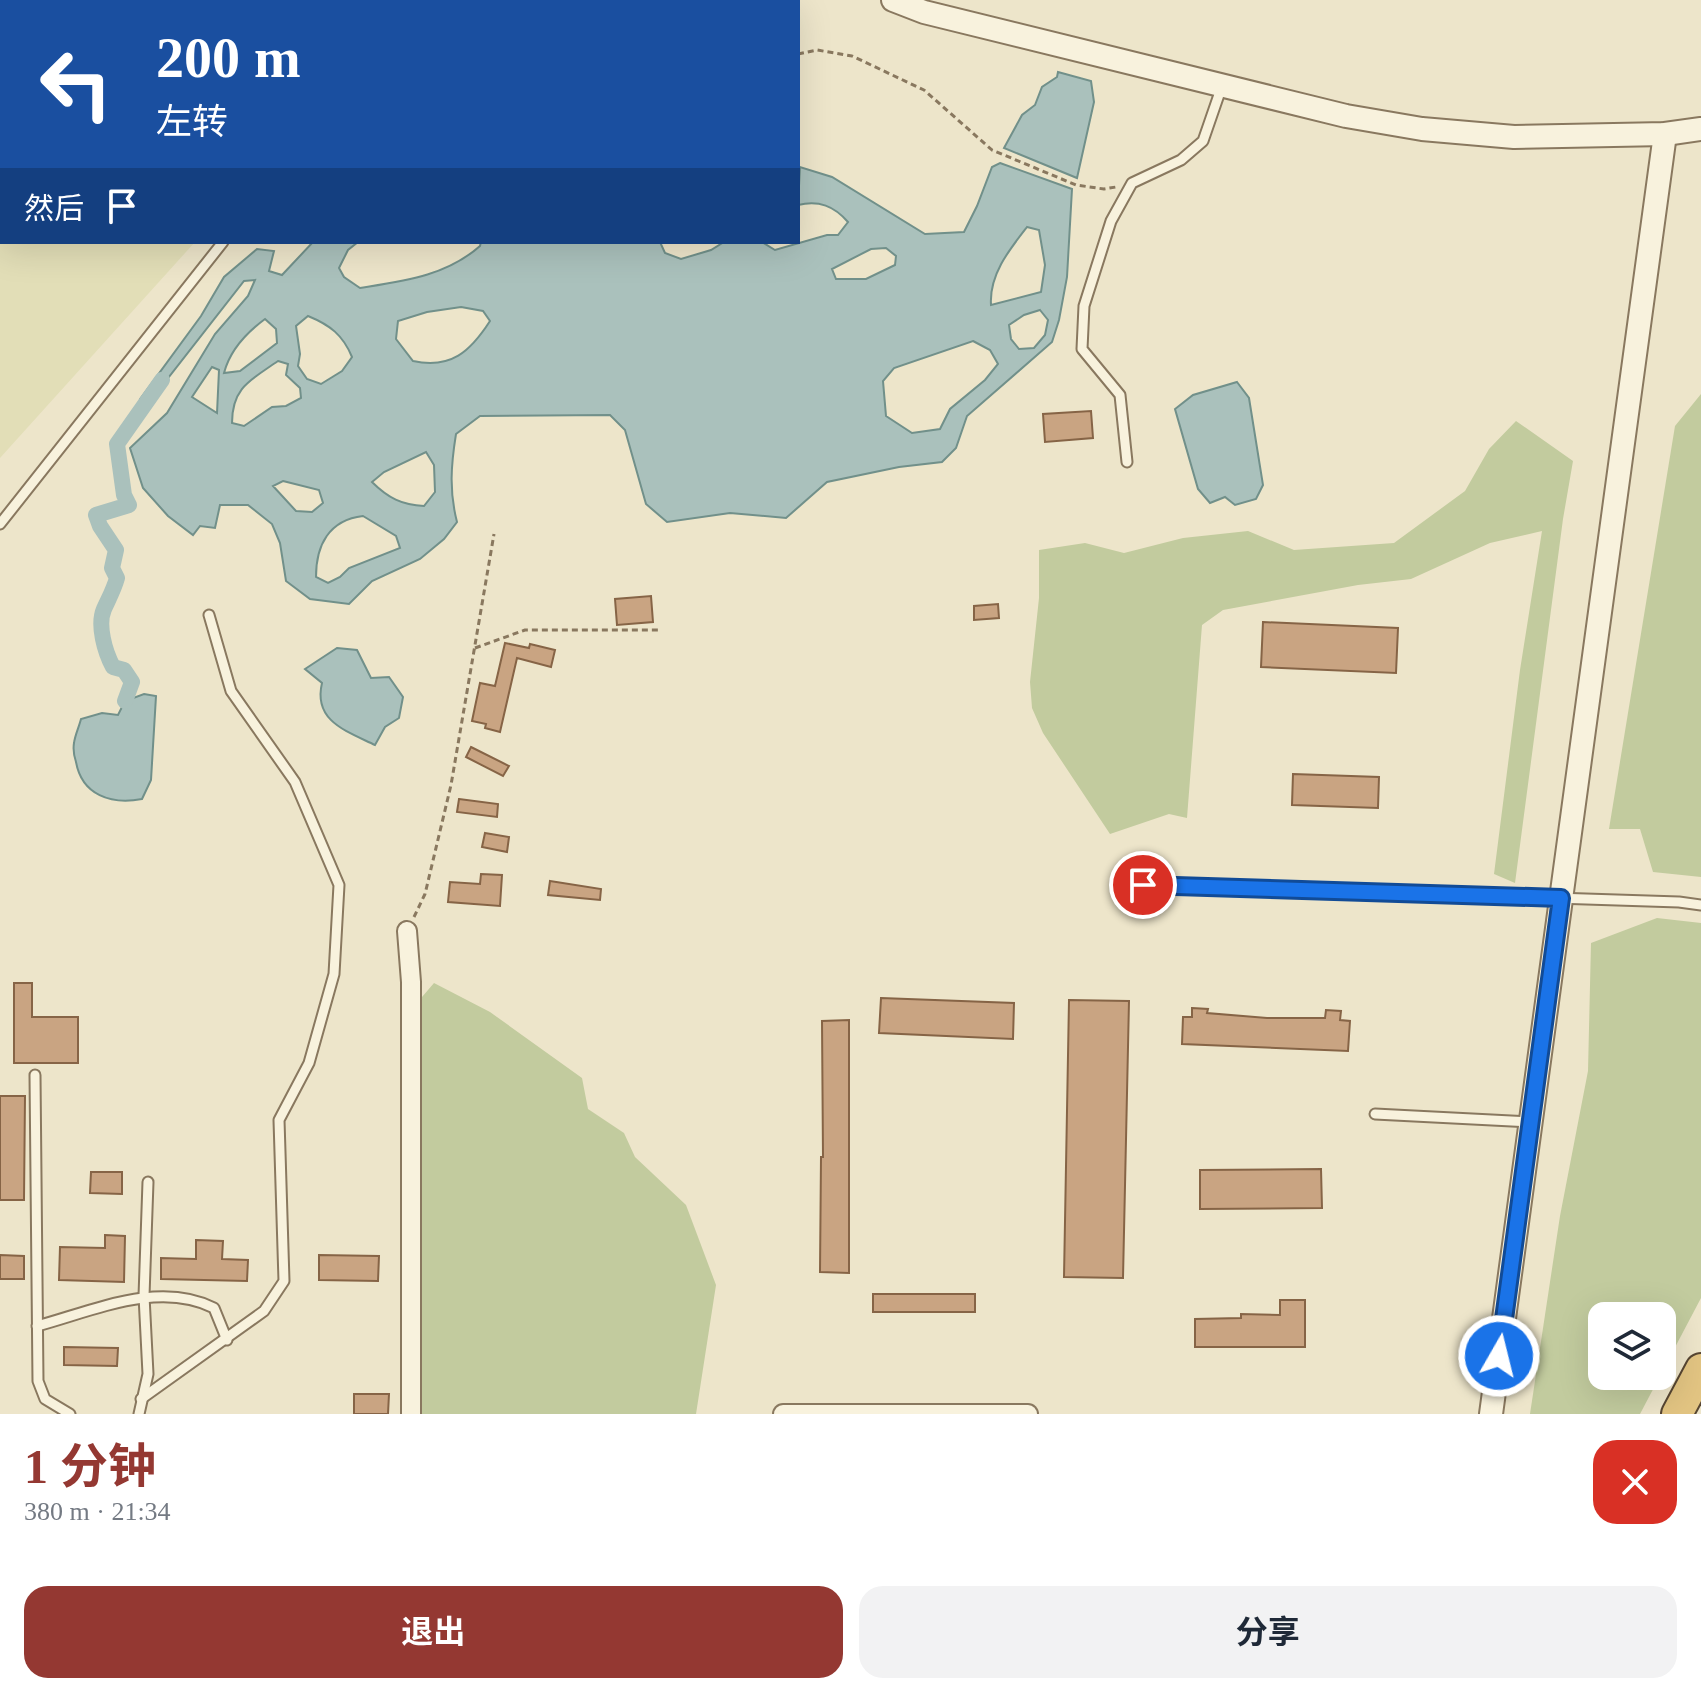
<!DOCTYPE html>
<html lang="zh">
<meta charset="utf-8">
<style>
body{margin:0;font-family:"Times New Roman","Noto Sans SC",serif;background:#f2f2f3;color:#1f2937;height:100vh;display:flex;flex-direction:column;font-size:30px;white-space:nowrap}
*{box-sizing:border-box;margin:0}
p{font-size:26px;color:#747a83}
.icon{flex:none;width:44px;height:44px;fill:none;stroke:currentColor;stroke-width:2;stroke-linecap:round;stroke-linejoin:round}
.map{position:relative;height:1414px;overflow:hidden}
.sheet{display:flex;flex-direction:column;background:#fff;flex:1}
.sheet>*{flex:none}
.banner{position:absolute;left:0px;top:0px;width:800px;height:244px;box-shadow:0 8px 32px #0002;background:#1a4fa0;color:#fff;overflow:hidden}
.controls{position:absolute;left:1588px;top:1302px;display:grid;gap:16px}
.controls a{display:grid;place-items:center;width:88px;height:88px;border-radius:16px;background:#fff;box-shadow:0 8px 32px #0002;font-size:40px}
.pin{position:absolute;display:grid;place-items:center;width:68px;height:68px;color:#fff;margin:-34px;border:4px solid #fff;border-radius:50%;box-shadow:0 2px 8px #0007}
.me{position:absolute;width:88px;margin:-44px;rotate:8deg;stroke-linejoin:round;filter:drop-shadow(0 0 6px #0008)}
.turn{display:flex;align-items:center;gap:28px;height:168px;padding:0 24px;font-size:36px}
.turn .icon{width:104px;height:104px;stroke-width:2.5}
.turn b{display:block;font-size:56px;line-height:68px}
.then{display:flex;align-items:center;height:76px;padding:0 24px;background:#0003;gap:16px;font-size:30px}
.round{display:grid;place-items:center;flex:none;width:84px;height:84px;border-radius:24px;background:#f2f2f3}
.summary{display:flex;align-items:center;justify-content:space-between;height:136px;padding:0 24px}
h1{font-size:48px;font-weight:700;line-height:60px;color:#943832}
.action{display:flex;gap:16px;margin-top:auto;padding:16px 24px}
.action a{flex:1;height:92px;border-radius:24px;background:#943832;color:#fff;font-size:32px;font-weight:700;line-height:92px;text-align:center}
.action a+a{background:#f2f2f3;color:#1f2937}
.map>svg:first-child{display:block}
</style>
<div class="map">
<svg width="1701" height="1414" viewBox="0 0 1701 1414">
<rect width="100%" height="100%" fill="#ede5ca"/>
<path fill="#e2deb7" d="M0,0H295L2,2V242H195L0,458Z"/>
<g fill="#c2cb9e">
<path d="M1701,394V877L1653,872L1640,829H1609L1675,426Z"/>
<path d="M1516,421L1573,461L1563,519L1515,883L1494,874L1520,670L1542,531L1490,543L1411,579L1358,585L1223,610L1202,625L1187,818L1169,814L1110,834L1043,733L1032,708L1030,682L1039,598V550L1085,543L1124,553L1183,538L1248,531L1294,550L1394,543L1465,491L1489,449Z"/>
<path d="M1657,918L1701,923V1298L1662,1372V1316H1602V1376H1660L1640,1414H1530L1560,1216L1588,1071L1591,943Z"/>
<path d="M434,983L490,1012L582,1078L588,1109L624,1133L635,1157L686,1205L716,1285L696,1414H419L416,1004Z"/>
</g>
<g fill="#aac1bc" stroke="#71908a" stroke-width="2" fill-rule="evenodd">
<path d="M1058,72L1091,81L1094,102L1077,178L1004,148L1022,115L1035,105L1042,87L1057,77Z"/>
<path d="M1000,163L1072,189L1067,277L1059,320L1052,342L967,416L956,448L942,462L899,467L827,482L786,518L730,513L667,522L646,504L625,430L610,415L480,416L456,434C451,465 449,491 457,522L444,539L420,559L372,581L349,604L310,599L286,581L280,543L272,524L248,505H220L215,528L200,526L193,535L168,516L143,488L130,448L167,413L215,334L248,296L255,280L244,281L154,396L141,398L201,316L224,277L257,249L274,251L269,271L282,275L313,242H358L348,250L339,268L344,277L360,288C404,281 446,276 480,246L481,242H660L665,253L681,259L711,250L724,242H762L775,250L827,235H838L848,222C834,206 819,200 798,205L800,167L832,177L925,234L964,232L977,206L992,167ZM1027,227L1039,230L1045,265L1041,292L991,305C989,275 1009,250 1027,227ZM886,248L896,256L895,265L866,279H836L832,269L871,249ZM461,307L483,311L490,321C470,352 451,369 413,361L396,339L398,321L427,312ZM1040,310L1048,320L1045,335L1034,348L1019,349L1011,339L1009,325L1024,315ZM308,316C330,325 343,335 352,357L342,371L321,384L307,379L298,366L300,354L296,326ZM265,319L276,329L277,343L240,371L224,373C230,350 246,333 265,319ZM973,341L990,350L998,364L985,380L950,409L940,429L912,433L886,416L883,381L894,368ZM278,361L288,364L286,375L300,388L301,398L286,406L272,407L244,426L232,423C232,387 251,380 278,361ZM212,367L219,370L217,413L192,397ZM426,452L434,465L435,492L424,506C402,505 388,498 372,482L384,472ZM283,481L319,490L323,503L312,512L296,511L273,486ZM363,516L396,536L400,548L349,568L340,577L328,583L316,577C316,545 329,520 363,516Z"/>
<path d="M1237,382L1249,398L1263,485L1256,499L1235,505L1225,497L1210,503L1198,489L1175,409L1193,395Z"/>
<path d="M337,648L357,650L371,678L389,677L403,697L399,718L385,727L375,745C346,731 313,721 322,683L305,669Z"/>
<path d="M144,694L156,696L151,780L142,799C111,805 82,795 76,762C74,756 73,749 74,743C75,735 79,727 81,719L102,713L118,715L125,701Z"/>
</g>
<g fill="none" stroke-linecap="round" stroke-linejoin="round">
<path stroke="#aac1bc" stroke-width="16" d="M125,701L132,682L124,670L113,667C105,652 97,625 104,609C109,598 114,589 117,578L112,568L116,550L100,526L96,515L129,505L124,495L117,444L162,380"/>
</g>
<g fill="#c9a482" stroke="#866446" stroke-width="2">
<path d="M1091,411L1093,438L1045,442L1043,414Z"/>
<path d="M651,596L653,622L617,625L615,599Z"/>
<path d="M998,604L999,618L974,620V606Z"/>
<path d="M1263,622L1398,628L1396,673L1261,667Z"/>
<path d="M505,643L529,648L530,644L555,650L551,667L517,658L500,732L485,728L486,724L472,721L480,683L495,686Z"/>
<path d="M471,747L509,766L503,776L466,757Z"/>
<path d="M1293,774L1379,777L1378,808L1292,805Z"/>
<path d="M459,799L498,804L497,817L457,812Z"/>
<path d="M485,833L509,837L507,852L482,847Z"/>
<path d="M481,874L502,875L500,906L448,902L450,882L480,884Z"/>
<path d="M550,881L601,889L600,900L548,895Z"/>
<path d="M14,983H32V1017H78V1063H14Z"/>
<path d="M881,998L1014,1003L1013,1039L879,1033Z"/>
<path d="M1069,1000L1129,1001L1123,1278L1064,1277Z"/>
<path d="M1192,1008L1208,1009L1207,1013L1267,1018H1325L1326,1010L1341,1011L1340,1020L1350,1021L1348,1051L1182,1044L1183,1017H1192Z"/>
<path d="M849,1020V1273L820,1272L821,1157H823L822,1021Z"/>
<path d="M0,1096H25L24,1200H0Z"/>
<path d="M1321,1169L1322,1208L1200,1209V1170Z"/>
<path d="M91,1172H122V1194L90,1193Z"/>
<path d="M105,1235L125,1236L124,1282L59,1280L60,1247L105,1248Z"/>
<path d="M196,1240L223,1241L222,1259L248,1260L247,1281L161,1279V1258L196,1259Z"/>
<path d="M0,1255L24,1256V1279H0Z"/>
<path d="M319,1255L379,1256L378,1281L319,1280Z"/>
<rect x="873" y="1294" width="102" height="18"/>
<path d="M1280,1300H1305V1347H1195V1319L1241,1318V1314L1280,1315Z"/>
<path d="M64,1347L118,1348L117,1366L64,1365Z"/>
<path d="M354,1394H389L388,1414H354Z"/>
</g>
<g fill="none" stroke-linecap="round" stroke-linejoin="round">
<g stroke="#89785f" stroke-width="13">
<g id="service">
<path d="M318,0V2"/>
<path d="M1127,462L1120,395L1082,349L1084,306L1111,221L1132,183L1181,160L1203,141L1222,86"/>
<path d="M0,524L223,242"/>
<path d="M1143,885L1679,902L1701,905"/>
<path d="M35,1075L38,1381L45,1399L70,1414"/>
<path d="M1375,1114L1531,1122"/>
<path d="M37,1326C93,1311 159,1280 214,1308L227,1340"/>
<path d="M141,1399L264,1311L284,1281L279,1120L309,1063L334,974L339,885L295,782L231,691L209,615"/>
<path d="M139,1414L148,1374L144,1296L148,1182"/>
</g>
</g>
<g stroke="#89785f" stroke-width="22">
<g id="minor">
<path d="M407,931L411,982V1414"/>
<path d="M783,1414H1028"/>
</g>
</g>
<g stroke="#89785f" stroke-width="26">
<g id="tertiary">
<path d="M893,0L924,12L1346,116L1422,129L1514,137L1665,134L1701,129"/>
<path d="M1491,1414L1665,134"/>
</g>
</g>
<g stroke="#574632" stroke-width="34">
<path id="trunk" d="M1677,1414L1701,1369"/>
</g>
<g stroke="#89785f" stroke-width="3" stroke-dasharray="6 4" stroke-linecap="butt">
<path d="M659,2V0"/>
<path d="M798,54L817,50L852,56L924,90L992,150L1076,185L1104,189L1116,187"/>
<path d="M475,648L525,630H660"/>
<path d="M414,917L425,894L451,785L494,534"/>
</g>
<use href="#service" stroke="#f8f2dd" stroke-width="9"/>
<use href="#minor" stroke="#f8f2dd" stroke-width="18"/>
<use href="#tertiary" stroke="#f8f2dd" stroke-width="22"/>
<use href="#trunk" stroke="#e2c482" stroke-width="30"/>
</g>
<g fill="none" stroke-linecap="round" stroke-linejoin="round">
<g stroke="#114b97" stroke-width="20">
<path id="route" d="M1143,885L1561,898L1499,1356"/>
</g>
<use href="#route" stroke="#1a73e8" stroke-width="14"/>
</g>
</svg>
<div class="controls">
<a><svg class="icon" aria-label="layers" viewBox="0 0 24 24"><path d="M12 4l9 5-9 5-9-5zM3 14l9 5 9-5"/></svg></a>
</div>
<div class="pin" style="left:1143px;top:885px;background:#d93025"><svg class="icon" aria-label="arrive" viewBox="0 0 24 24"><path d="M6 21V4h12l-3 4 3 4H6"/></svg></div>
<svg class="me" style="left:1499px;top:1356px" viewBox="-20 -20 40 40"><circle r="17" fill="#1a73e8" stroke="#fff" stroke-width="3"/><path d="M0-11L8 9 0 5-8 9z" fill="#fff"/></svg>
<div class="banner">
<div class="turn"><svg class="icon" aria-label="left" viewBox="0 0 24 24"><path d="M17 20v-9H6M10 6l-5 5 5 5"/></svg><div><b>200 m</b>左转</div></div>
<div class="then">然后<svg class="icon" aria-label="arrive" viewBox="0 0 24 24"><path d="M6 21V4h12l-3 4 3 4H6"/></svg></div>
</div>
</div>
<section class="sheet">
<div class="summary"><div><h1>1 分钟</h1><p>380 m · 21:34</p></div><a class="round" style="background:#d93025;color:#fff"><svg class="icon" aria-label="close" viewBox="0 0 24 24"><path d="M6 6l12 12M18 6L6 18"/></svg></a></div>
<div class="action"><a>退出</a><a>分享</a></div>
</section>
